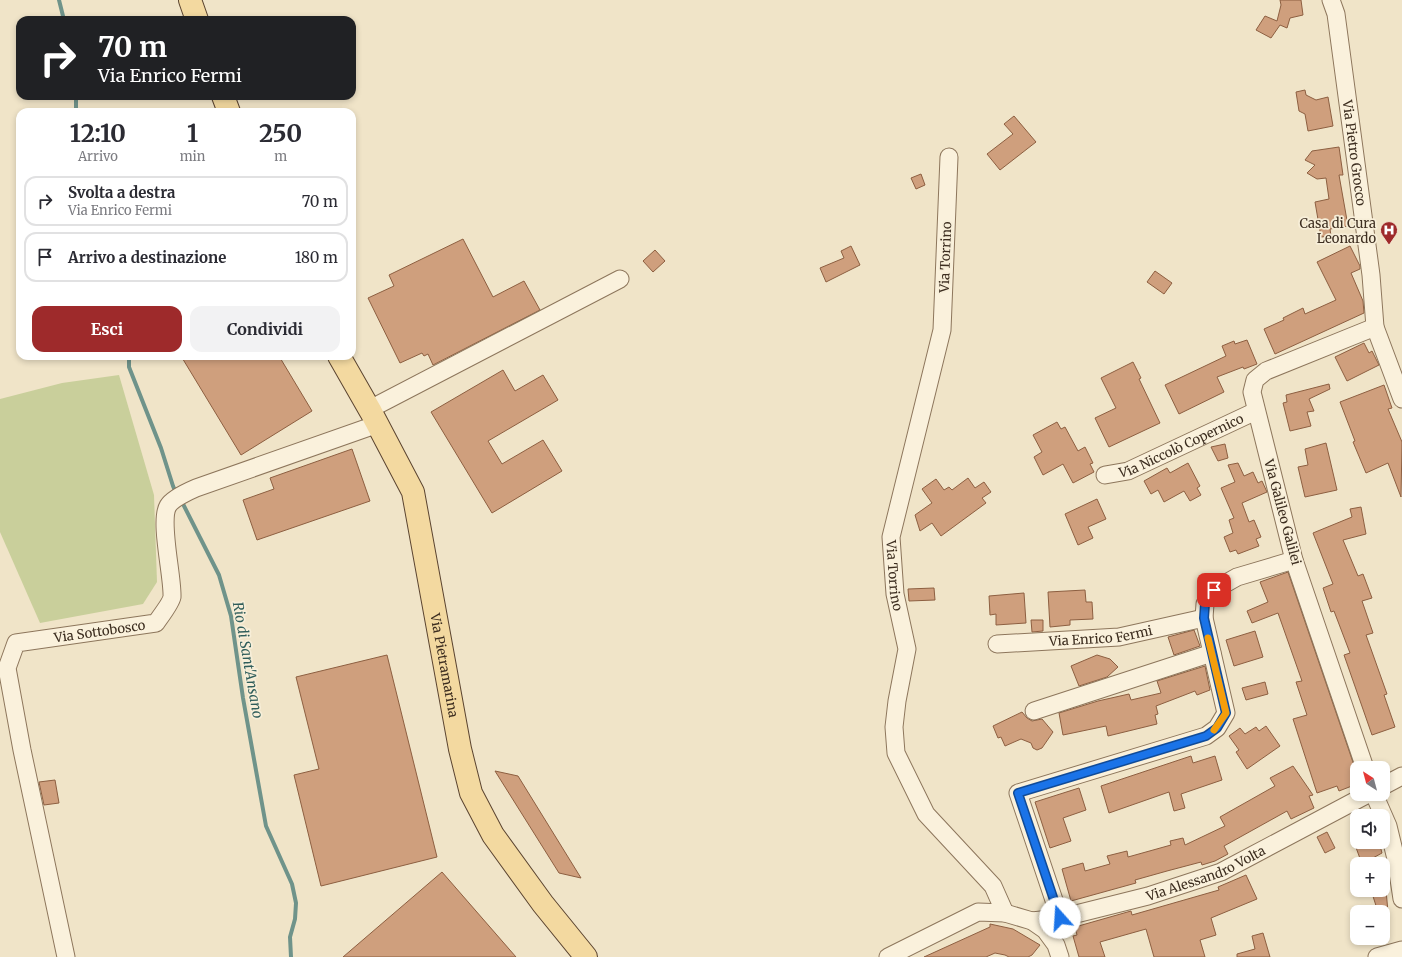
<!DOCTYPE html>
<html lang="it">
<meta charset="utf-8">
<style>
body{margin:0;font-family:Merriweather,serif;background:#f2f2f3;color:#2b2b33;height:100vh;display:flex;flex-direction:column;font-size:15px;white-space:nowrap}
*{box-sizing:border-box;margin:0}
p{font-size:13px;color:#7c7c81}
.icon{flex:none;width:22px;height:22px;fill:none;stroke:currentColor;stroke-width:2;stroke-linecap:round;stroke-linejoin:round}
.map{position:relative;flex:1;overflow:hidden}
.details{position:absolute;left:16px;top:108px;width:340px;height:252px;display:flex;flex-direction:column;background:#fff;border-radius:12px;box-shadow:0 2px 6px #0003}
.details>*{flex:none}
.hud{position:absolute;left:16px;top:16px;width:340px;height:84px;border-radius:12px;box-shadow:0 2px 6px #0003;background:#202124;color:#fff;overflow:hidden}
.needle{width:26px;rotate:324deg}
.fabs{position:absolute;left:1350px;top:761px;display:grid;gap:8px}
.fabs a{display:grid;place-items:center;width:40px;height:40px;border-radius:8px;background:#fff;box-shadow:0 2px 6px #0003;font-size:20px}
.pin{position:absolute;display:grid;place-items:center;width:34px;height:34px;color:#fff;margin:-17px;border-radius:8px;box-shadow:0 2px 6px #0006}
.me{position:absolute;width:44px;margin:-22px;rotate:341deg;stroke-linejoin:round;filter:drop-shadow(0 0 3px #0008)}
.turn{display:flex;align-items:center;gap:14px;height:84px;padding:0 16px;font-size:18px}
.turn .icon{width:52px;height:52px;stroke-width:2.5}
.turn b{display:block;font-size:28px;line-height:34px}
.eta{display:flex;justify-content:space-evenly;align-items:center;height:68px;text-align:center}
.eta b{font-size:24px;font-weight:700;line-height:28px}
.button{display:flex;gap:8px;margin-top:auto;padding:8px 16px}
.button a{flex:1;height:46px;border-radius:12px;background:#9e2a2b;color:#fff;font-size:16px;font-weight:700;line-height:46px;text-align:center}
.button a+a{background:#f2f2f3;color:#2b2b33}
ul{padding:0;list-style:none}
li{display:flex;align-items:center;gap:12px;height:50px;margin:0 8px 6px;padding:0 8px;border:2px solid #e1e1e2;border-radius:12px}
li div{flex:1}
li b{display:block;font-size:15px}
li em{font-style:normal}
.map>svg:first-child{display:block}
</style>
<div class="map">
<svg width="1402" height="957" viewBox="0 0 1402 957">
<rect width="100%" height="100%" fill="#f0e4c8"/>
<path fill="#c9cf9b" d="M119,375L154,495L157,582L143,604L40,623L0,532V399L62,383Z"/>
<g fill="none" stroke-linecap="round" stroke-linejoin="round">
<g stroke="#6f938a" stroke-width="4">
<path d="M59,0L64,20"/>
<path d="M76,112V96"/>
<path d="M129,356V367L161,448L173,486L176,493"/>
<path d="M181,500L219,575L231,616L243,698L266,826L292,884L296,903L295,919L290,937L291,957"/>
</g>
</g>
<g fill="#cf9f7d" stroke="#8d5f41">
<path d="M1280,0H1301L1303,15L1290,18L1287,28L1280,25L1271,38L1256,30L1265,16L1277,21L1281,5Z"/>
<path d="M1305,90L1306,95L1316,100L1328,97L1333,126L1308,131L1305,114L1299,111L1296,92Z"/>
<path d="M1014,116L1036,142L1000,170L987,154L1013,134L1004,124Z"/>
<path d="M1339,147L1343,175H1339L1348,226L1330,229L1331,236L1321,237L1315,202L1329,199L1326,178L1317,179L1307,173L1315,165L1305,160L1312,151Z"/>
<path d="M921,174L925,185L916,189L911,178Z"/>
<path d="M463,239L493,297L524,281L540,310L433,365L428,354L424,356L422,353L400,363L368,298L394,286L389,275Z"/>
<path d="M851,246L860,265L826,282L820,268L844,258L841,251Z"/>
<path d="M1350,246L1360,266V269L1351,273L1363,301L1364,313L1275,354L1264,329L1284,320L1283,318L1303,308L1305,314L1336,300L1317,262Z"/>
<path d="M655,250L665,261L653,272L643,261Z"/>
<path d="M1155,271L1172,283L1164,294L1147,282Z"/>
<path d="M1247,340L1257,364L1244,369L1243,367L1217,377L1224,392L1179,414L1165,385L1226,356L1222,346L1234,341L1235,344Z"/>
<path d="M1364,343L1369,353L1372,351L1379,365L1347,381L1335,357Z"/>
<path d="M181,356H279L312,411L241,455Z"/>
<path d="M1133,362L1141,378L1139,379L1160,423L1109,447L1095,418L1116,408L1101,378Z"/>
<path d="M503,370L515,391L543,375L558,400L488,441L502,464L543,440L562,471L492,513L431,412Z"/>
<path d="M1329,384L1330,389L1309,399L1314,411L1307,412L1311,426L1290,431L1283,403L1287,402L1286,395Z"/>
<path d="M1384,385L1392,408L1388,409L1402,442L1401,497L1388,463L1366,473L1353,442L1355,441L1340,402Z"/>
<path d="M1057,422L1061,429L1065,427L1078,451L1085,447L1093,463L1090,464L1094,472L1073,483L1063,464L1043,475L1034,457L1042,452L1033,435Z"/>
<path d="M1326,443L1337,490L1305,497L1298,467L1308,465L1305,449Z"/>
<path d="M1225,444L1228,458L1218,461L1211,447Z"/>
<path d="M352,449L370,501L257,540L243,500L274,489L270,478Z"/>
<path d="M1188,463L1200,486L1197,488L1201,495L1190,501L1184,491L1164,502L1158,490L1151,494L1144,481L1167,468L1170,473Z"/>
<path d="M1238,463L1244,476L1253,472L1258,483L1262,481L1267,492L1242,503L1249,522L1254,520L1261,537L1256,539L1259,546L1238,554L1236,550L1230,552L1224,537L1233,533L1229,520L1234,518L1221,488L1235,482L1228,465Z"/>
<path d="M968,478L975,488L984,482L991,492L982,498L986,503L941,536L932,523L920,531L915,515L932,503L922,489L936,479L944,490L949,487L952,490Z"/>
<path d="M1097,499L1106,519L1088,527L1093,538L1078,545L1065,514Z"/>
<path d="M1361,507L1366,534L1343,540L1358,576L1363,574L1372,598L1362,601L1373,633L1366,635L1387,694L1384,695L1395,727L1372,735L1344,655L1350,653L1334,611L1331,612L1323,588L1333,584L1313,533L1352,517L1350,509Z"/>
<path d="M1288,572L1357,774V784L1339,791L1337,786L1317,793L1293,719L1307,715L1296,682L1302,681L1278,613L1252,623L1247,611L1268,602L1260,582Z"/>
<path d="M934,588L935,600L909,601L908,589Z"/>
<path d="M1085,590L1086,602H1092L1093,619L1070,620V625L1050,627L1048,592Z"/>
<path d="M1024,593L1026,623L996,625V614L990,615L989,596Z"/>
<path d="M1031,620H1043V631L1032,632Z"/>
<path d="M1194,630L1200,646L1174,655L1168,637Z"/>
<path d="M1255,631L1263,657L1234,666L1226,640Z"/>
<path d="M387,655L437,857L321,886L294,775L319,769L296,677Z"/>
<path d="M1097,655L1110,659L1118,667L1107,677L1079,686L1071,666Z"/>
<path d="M1205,666L1210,690L1197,695L1195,691L1156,706L1158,714L1155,715L1157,724L1108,736L1106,726L1063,735L1059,713L1098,701L1129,694L1131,700L1161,693L1157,681Z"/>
<path d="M1265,682L1268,694L1246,700L1242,688Z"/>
<path d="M1022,712L1027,718L1032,721L1042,719L1053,732L1042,748L1037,750L1033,748L1031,743L1021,739L1005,746L1001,737L998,738L993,726Z"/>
<path d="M1266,726L1280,746L1247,769L1236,752L1239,750L1229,736L1240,728L1245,734L1256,727L1259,731Z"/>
<path d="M1191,756L1193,763L1215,756L1222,780L1181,794L1185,808L1174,811L1169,792L1109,813L1101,786Z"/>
<path d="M1293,766L1313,795L1309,796L1314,808L1291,819L1287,811L1224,846L1228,854L1215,861L1202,865L1201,862L1167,871L1135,880L1136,883L1071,901L1062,869L1083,863L1085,871L1110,864L1107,856L1127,851L1128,857L1171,845L1170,841L1183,838L1185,845L1225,826L1220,817L1275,786L1270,778Z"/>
<path d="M495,771L518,776L581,878L559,873Z"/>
<path d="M55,780L59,803L44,805L39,782Z"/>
<path d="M1079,788L1086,810L1063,818L1071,841L1050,848L1035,802Z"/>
<path d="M1327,832L1335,848L1325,853L1317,837Z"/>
<path d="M1354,842H1379L1382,853L1362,864Z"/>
<path d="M442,872L516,957H343Z"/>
<path d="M1246,875L1257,899L1211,918L1216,935L1200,940L1205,957H1154L1146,929L1100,942L1105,957H1079L1073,936L1077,935L1075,927L1131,911L1132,915L1219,890L1218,887Z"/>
<path d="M1371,890H1386L1388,912H1378Z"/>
<path d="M990,924L1013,929L1040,945L1032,955L1028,957H1009L1005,955L995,953L986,957H924L990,927Z"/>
<path d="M1263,933L1270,957H1237V954L1255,949L1252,936Z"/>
</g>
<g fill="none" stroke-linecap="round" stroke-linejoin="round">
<g stroke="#8d765c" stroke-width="19">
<g id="minor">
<path id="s1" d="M1331,0L1336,14L1371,275L1375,327L1402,399"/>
<path id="s2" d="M949,157L942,330L891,537L895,594L907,649L897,701L894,727L896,753L926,814L993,886L1005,913"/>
<path d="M370,409L620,279"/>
<path id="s3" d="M1105,475L1128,471L1256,411"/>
<path id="s4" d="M997,644L1119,637L1204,618"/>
<path d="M1034,711L1212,653"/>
<path d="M1365,768L1294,560L1252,392L1255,380L1266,371L1375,327"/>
<path d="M1383,786L1402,776"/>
<path d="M1374,794L1388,826L1396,859L1402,899"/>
<path d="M1060,918L1018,793L1206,736L1217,728L1226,713L1204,618L1205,604L1214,590L1237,577L1294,560"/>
<path id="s5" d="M1032,921L1060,918L1148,896L1221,872L1368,794"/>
<path id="s6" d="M66,957L22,750L7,668L16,643L156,623C160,617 171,603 172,597C173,577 159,521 168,506C172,499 189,491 196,488L378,424"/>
<path d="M888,957L978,912L1005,913L1032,921L1045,930L1056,945L1060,957"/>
<path d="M1377,957L1402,950"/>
</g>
</g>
<g stroke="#5b4430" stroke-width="24">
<g id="major">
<path d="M190,0L197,20"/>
<path d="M223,96L229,112"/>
<path id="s7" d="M339,356L371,412L413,492L460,749L471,793L493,835L543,904L586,957"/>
</g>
</g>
<use href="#minor" stroke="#faf1dc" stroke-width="17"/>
<use href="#major" stroke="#f3d9a0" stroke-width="22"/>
</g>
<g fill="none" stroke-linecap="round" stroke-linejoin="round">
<g stroke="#114b97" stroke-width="10">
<path id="route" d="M1060,918L1018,793L1206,736L1217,728L1226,713L1204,618L1205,604L1214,590"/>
</g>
<use href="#route" stroke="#1a73e8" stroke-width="7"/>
<path stroke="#f59e0b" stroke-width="7" d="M1208,638L1226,713L1214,730"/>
</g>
<defs>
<g id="hospital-pin" transform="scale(0.9)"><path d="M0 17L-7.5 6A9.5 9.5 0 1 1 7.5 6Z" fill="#9e2a2b" stroke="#f7eed8"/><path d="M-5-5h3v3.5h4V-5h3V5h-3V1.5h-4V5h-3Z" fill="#fff"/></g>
</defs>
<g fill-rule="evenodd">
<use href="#hospital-pin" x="1389" y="230"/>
</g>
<g text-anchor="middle" stroke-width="3.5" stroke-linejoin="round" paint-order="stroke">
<g font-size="13" fill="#3d2e20" stroke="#f7eed8">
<text dy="5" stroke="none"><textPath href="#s1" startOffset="155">Via Pietro Grocco</textPath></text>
<text transform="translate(945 257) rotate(-88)" y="5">Via Torrino</text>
<text dy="5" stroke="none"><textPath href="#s3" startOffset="82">Via Niccolò Copernico</textPath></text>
<text transform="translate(1283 512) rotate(75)" y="5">Via Galileo Galilei</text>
<text dy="5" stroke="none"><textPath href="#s2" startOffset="425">Via Torrino</textPath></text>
<text dy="5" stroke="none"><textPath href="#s6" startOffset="406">Via Sottobosco</textPath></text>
<text dy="5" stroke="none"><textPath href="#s4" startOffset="104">Via Enrico Fermi</textPath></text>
<text dy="5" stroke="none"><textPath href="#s7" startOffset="331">Via Pietramarina</textPath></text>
<text dy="5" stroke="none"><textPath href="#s5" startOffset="181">Via Alessandro Volta</textPath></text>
</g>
<g font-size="13" fill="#3d2e20" stroke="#f7eed8" text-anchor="end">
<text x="1376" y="228">Casa di Cura<tspan x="1376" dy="15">Leonardo</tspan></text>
</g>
<g font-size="14" font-style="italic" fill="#2f5d5a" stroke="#f7eed8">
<text transform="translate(248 660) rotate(80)" y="5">Rio di Sant'Ansano</text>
</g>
</g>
</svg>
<div class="fabs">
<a><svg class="needle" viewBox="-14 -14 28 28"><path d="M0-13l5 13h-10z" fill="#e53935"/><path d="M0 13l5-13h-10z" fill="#7c7c81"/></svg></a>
<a><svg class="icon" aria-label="sound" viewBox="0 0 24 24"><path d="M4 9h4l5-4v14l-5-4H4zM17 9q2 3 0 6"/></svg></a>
<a>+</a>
<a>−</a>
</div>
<div class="pin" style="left:1214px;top:590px;background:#d93025"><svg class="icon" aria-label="arrive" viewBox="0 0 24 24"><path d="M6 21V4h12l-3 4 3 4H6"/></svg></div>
<svg class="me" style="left:1060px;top:918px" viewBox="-20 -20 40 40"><circle r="19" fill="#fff"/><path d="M0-13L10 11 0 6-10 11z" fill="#1a73e8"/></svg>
<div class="hud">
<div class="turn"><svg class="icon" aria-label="right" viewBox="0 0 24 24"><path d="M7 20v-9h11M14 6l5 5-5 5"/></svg><div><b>70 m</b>Via Enrico Fermi</div></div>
</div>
<section class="details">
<div class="eta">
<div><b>12:10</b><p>Arrivo</p></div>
<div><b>1</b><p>min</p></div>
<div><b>250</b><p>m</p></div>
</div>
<ul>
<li><svg class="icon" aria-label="right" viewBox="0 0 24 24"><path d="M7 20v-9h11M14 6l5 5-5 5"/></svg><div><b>Svolta a destra</b><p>Via Enrico Fermi</p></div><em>70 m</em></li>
<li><svg class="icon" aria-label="arrive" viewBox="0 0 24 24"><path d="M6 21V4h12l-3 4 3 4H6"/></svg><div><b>Arrivo a destinazione</b></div><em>180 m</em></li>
</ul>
<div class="button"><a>Esci</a><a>Condividi</a></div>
</section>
</div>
